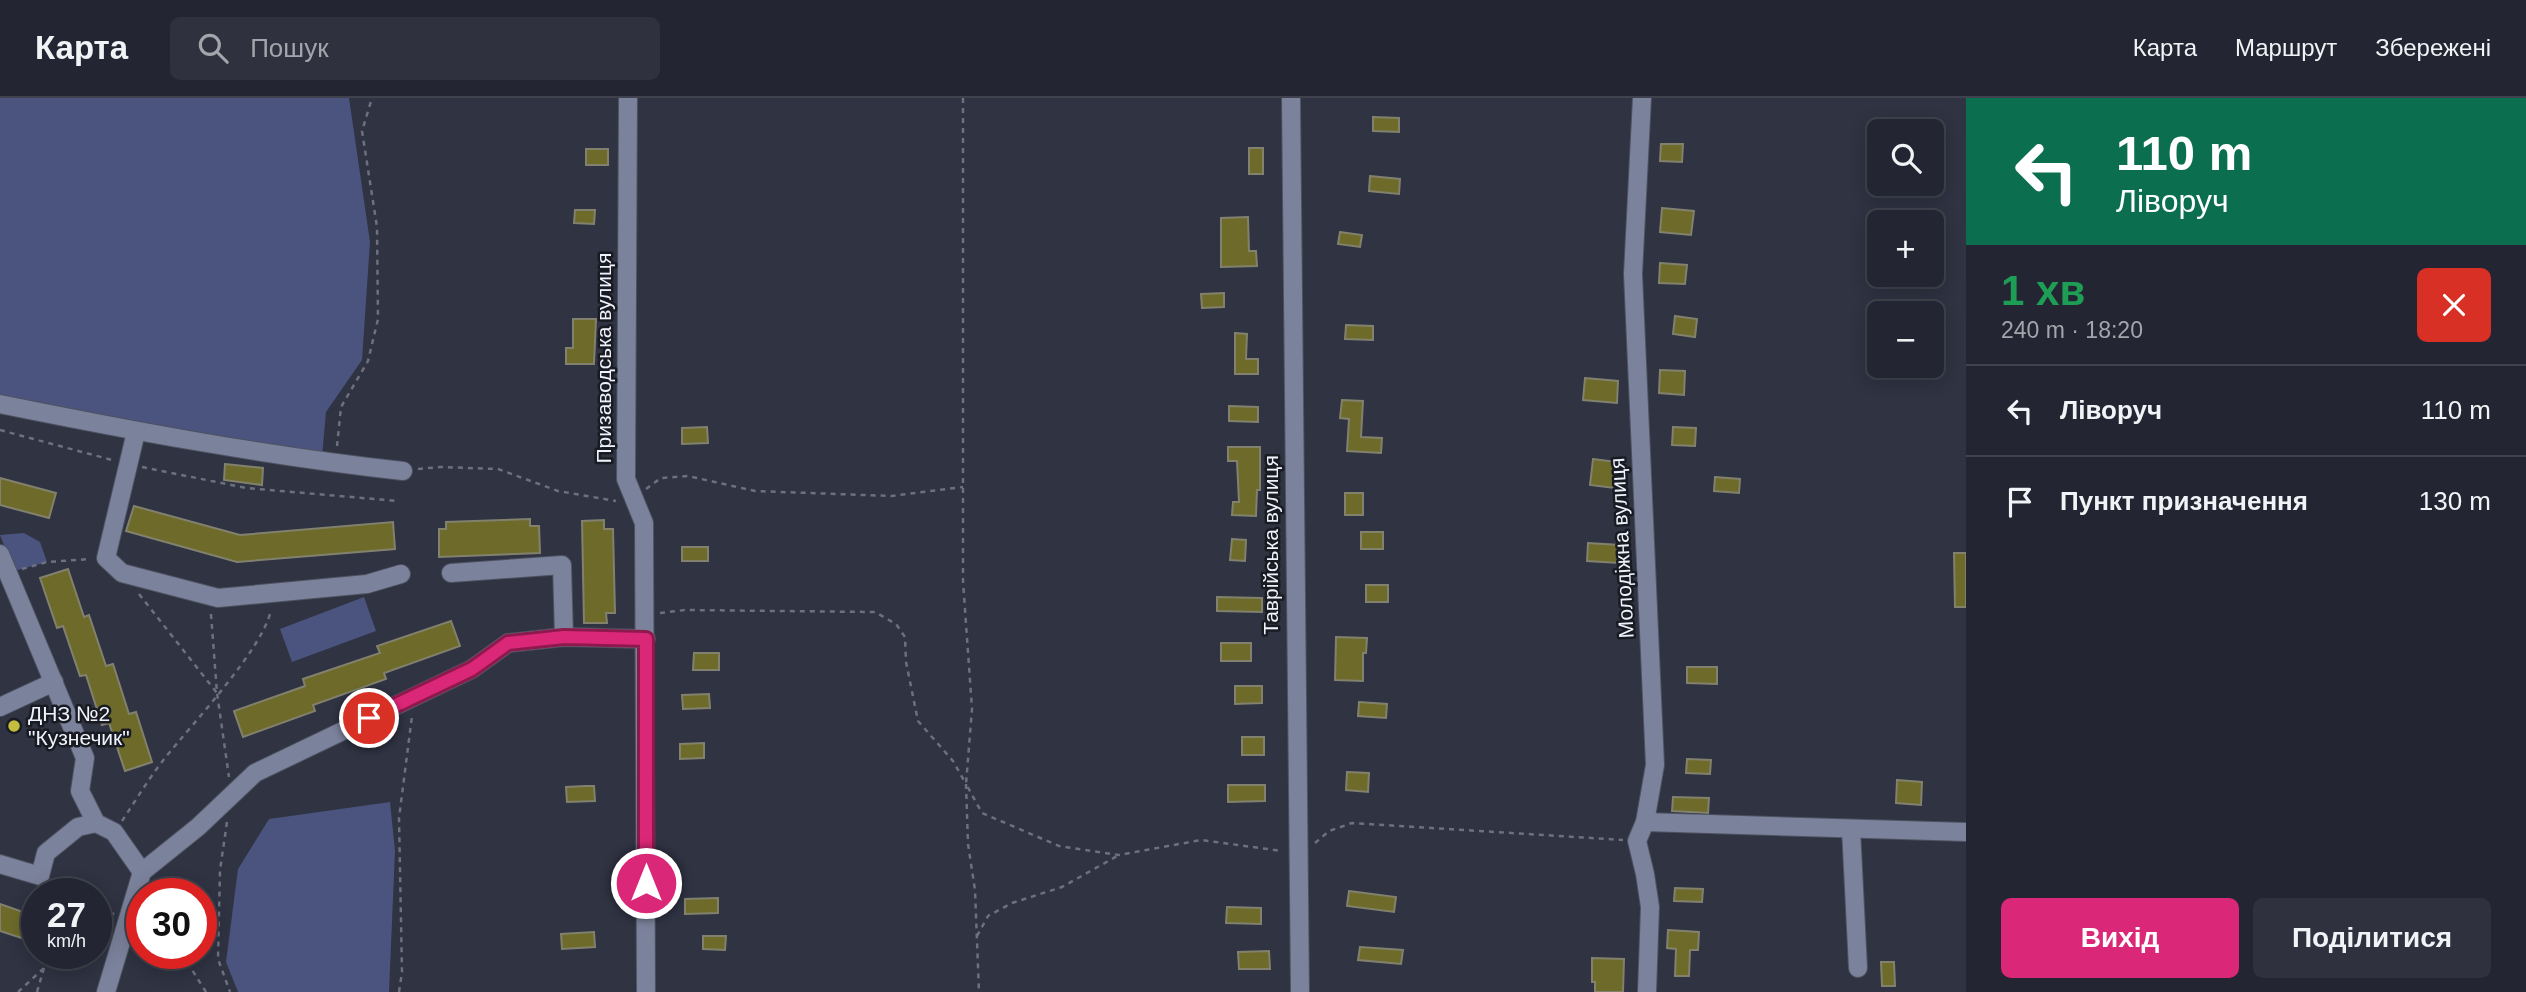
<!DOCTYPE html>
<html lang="uk">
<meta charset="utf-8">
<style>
body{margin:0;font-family:Helvetica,sans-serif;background:#2f323e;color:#f1f3f6;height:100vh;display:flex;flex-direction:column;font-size:26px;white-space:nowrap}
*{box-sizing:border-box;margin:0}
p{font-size:23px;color:#a3a5ac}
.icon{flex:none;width:38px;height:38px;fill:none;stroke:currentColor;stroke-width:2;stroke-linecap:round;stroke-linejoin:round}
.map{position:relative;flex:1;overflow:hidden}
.details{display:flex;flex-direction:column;background:#232632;width:560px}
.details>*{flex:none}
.top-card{background:#0b6e4f;color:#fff;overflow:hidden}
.fabs{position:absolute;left:1867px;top:21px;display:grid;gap:14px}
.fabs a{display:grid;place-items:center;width:77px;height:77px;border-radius:10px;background:#232632;box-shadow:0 4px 18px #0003,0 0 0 2px #40434d;font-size:35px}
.speed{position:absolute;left:21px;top:780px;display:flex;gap:14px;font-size:35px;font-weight:700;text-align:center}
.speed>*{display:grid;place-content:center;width:91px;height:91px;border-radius:50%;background:#232632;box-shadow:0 4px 18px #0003,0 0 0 2px #40434d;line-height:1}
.speed small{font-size:18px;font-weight:400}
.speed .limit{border:10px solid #d22;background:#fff;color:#111}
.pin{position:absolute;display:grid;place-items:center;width:60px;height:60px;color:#fff;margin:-30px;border:4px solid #fff;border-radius:50%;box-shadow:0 2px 7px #0007}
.me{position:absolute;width:77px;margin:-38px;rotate:0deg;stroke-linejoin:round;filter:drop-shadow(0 0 5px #0008)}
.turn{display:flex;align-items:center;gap:24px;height:147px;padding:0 35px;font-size:32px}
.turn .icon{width:91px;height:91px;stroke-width:2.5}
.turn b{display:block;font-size:49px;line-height:60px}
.round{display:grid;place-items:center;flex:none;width:74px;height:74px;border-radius:10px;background:#2f323e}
.overview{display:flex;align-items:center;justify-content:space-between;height:119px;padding:0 35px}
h1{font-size:42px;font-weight:700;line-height:52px;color:#1e9e55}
.button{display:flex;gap:14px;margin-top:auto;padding:14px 35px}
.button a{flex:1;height:80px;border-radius:10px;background:#db2777;color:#fff;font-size:28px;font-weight:700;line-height:80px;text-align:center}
.button a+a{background:#2f323e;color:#f1f3f6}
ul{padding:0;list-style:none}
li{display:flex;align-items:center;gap:21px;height:91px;padding:0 35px;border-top:2px solid #40434d}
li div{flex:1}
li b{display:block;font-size:26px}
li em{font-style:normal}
header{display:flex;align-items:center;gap:42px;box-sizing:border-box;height:98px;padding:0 35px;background:#232632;border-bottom:2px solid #40434d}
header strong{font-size:33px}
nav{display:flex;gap:38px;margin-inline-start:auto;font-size:24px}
.search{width:490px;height:63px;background:#2f323e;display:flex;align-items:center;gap:18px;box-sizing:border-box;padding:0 24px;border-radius:10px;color:#a3a5ac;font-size:26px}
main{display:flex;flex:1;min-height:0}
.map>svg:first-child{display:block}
</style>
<header>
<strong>Карта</strong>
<div class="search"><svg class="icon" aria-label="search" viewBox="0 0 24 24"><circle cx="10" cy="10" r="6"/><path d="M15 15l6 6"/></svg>Пошук</div>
<nav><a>Карта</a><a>Маршрут</a><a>Збережені</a></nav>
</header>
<main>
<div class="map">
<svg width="1966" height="894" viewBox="0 0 1966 894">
<rect width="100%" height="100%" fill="#2f3342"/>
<g fill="#4b547e">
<path d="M0,0H349L370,144L362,262L326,314L322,359L0,298Z"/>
<path d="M24,435L40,444L47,464L14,473L0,437Z"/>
<path d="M364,499L376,533L292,564L280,531Z"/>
<path d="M390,704L395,753L389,894H238L226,864L238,771L269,721Z"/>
</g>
<g fill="#6e6b2a" stroke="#81816e" stroke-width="2">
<path d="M1373,19L1399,20V34L1373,33Z"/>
<path d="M1661,46H1683L1682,64L1660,63Z"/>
<rect x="1249" y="50" width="14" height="26"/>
<rect x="586" y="51" width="22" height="16"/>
<path d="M1370,78L1400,81L1399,96L1369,93Z"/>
<path d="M1662,110L1694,113L1691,137L1660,134Z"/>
<path d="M575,112H595L594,126L574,125Z"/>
<path d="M1248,119L1249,153H1256L1257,168L1221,169V120Z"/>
<path d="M1340,134L1362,137L1360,149L1338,146Z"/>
<path d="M1660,165L1687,167L1685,186L1659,185Z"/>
<path d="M1224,195V209L1202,210L1201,196Z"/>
<path d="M1675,218L1697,221L1695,239L1673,236Z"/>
<path d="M573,221H596L594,266H566V250H573Z"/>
<path d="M1346,227L1373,228V242L1345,241Z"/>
<path d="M1235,235L1247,236L1246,261H1258V276H1235Z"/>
<path d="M1660,272L1685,273L1684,297L1659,295Z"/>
<path d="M1585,280L1618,283L1617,305L1583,302Z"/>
<path d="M1342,302L1363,303L1361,339L1382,340L1381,355L1347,353L1349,321L1340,320Z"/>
<path d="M1229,308L1258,309V324L1229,323Z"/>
<path d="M707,329L708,345L682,346V330Z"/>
<path d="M1673,329L1696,330L1695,348L1672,347Z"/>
<path d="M1228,349H1260V392H1257L1256,418L1232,417L1233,404H1239L1237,363H1228Z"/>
<path d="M1593,361L1617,364L1614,390L1590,387Z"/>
<path d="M225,366L263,370L262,387L224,382Z"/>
<path d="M1715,379L1740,381L1739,395L1714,393Z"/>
<path d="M0,380L56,395L49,420L0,407Z"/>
<rect x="1345" y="395" width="18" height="22"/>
<path d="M134,408L240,437L393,424L395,451L237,464L126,433Z"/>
<path d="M530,421V428H539L540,455L439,459V431H446V424Z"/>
<path d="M604,422V431H613L615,515H606L607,525H584L582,423Z"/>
<rect x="1361" y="434" width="22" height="17"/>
<path d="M1232,441L1246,442L1245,463L1230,462Z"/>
<path d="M1588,445L1620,447L1619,465L1587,463Z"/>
<rect x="682" y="449" width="26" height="14"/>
<path d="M1954,455H1966V509H1955Z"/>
<path d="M68,471L84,519L89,517L106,568L113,566L129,616L136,614L152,664L125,673L109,625L102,627L86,577L80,578L63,528L57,530L40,480Z"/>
<rect x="1366" y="487" width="22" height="17"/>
<path d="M1217,499L1262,500V514L1217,513Z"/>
<path d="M451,523L460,548L384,575L386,581L313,607L315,613L243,639L234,613L305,588L303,581L380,555L377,548Z"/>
<path d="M1336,539L1367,540L1366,555H1363V583L1335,582Z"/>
<rect x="1221" y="545" width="30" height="18"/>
<path d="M694,555H719V572H693Z"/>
<path d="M1687,569H1717V586L1687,585Z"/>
<path d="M1235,588H1262V605L1235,606Z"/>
<path d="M709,596L710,610L683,611L682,597Z"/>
<path d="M1359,604L1387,606L1386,620L1358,618Z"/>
<rect x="1242" y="639" width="22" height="18"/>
<path d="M704,645V660L680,661V646Z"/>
<path d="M1687,661L1711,662L1710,676L1686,675Z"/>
<path d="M1347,674L1369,675L1368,694L1346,692Z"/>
<path d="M1897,682L1922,684L1921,707L1896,705Z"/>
<path d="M1228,687H1265V703L1228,704Z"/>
<path d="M585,688H594L595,703L567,704L566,689Z"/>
<path d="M1673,699L1709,700L1708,715L1672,713Z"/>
<path d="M1675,790L1703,791L1702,804L1674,803Z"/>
<path d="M1349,793L1396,799L1394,814L1347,808Z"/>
<path d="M718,800V815L685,816V801Z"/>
<path d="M0,806L37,819V845L0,833Z"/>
<path d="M1227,809L1261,810V826L1226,825Z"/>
<path d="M1668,832L1699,834L1698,852H1690L1689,878H1675L1676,851L1667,850Z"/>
<path d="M594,834L595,849L562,851L561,836Z"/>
<path d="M703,838H726L725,852L703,851Z"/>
<path d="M1360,849L1403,852L1401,866L1358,862Z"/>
<path d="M1269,853L1270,871H1239L1238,854Z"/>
<path d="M1592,860L1624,861L1623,894H1595V884H1592Z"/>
<path d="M1881,864H1894L1895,888H1882Z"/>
</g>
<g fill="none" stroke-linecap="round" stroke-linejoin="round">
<g stroke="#4e5260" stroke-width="20">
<g id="minor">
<path d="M628,0L626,381L644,425L646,894"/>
<path d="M1291,0L1300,894"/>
<path d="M1642,0L1633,176L1655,667L1645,724L1637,743L1645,776L1650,809L1647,894"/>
<path d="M0,306C133,333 267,358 403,373"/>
<path d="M136,334L106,460L122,475L218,500L367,486L401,476"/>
<path d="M0,456L85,660L80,693L96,725L114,734L142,774"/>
<path d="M451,475L562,467L564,539"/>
<path d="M0,609L54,584"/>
<path d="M1645,724L1966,734"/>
<path d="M1851,731L1858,870"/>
<path d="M0,766L40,778L46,755L78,729L96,725"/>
<path d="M106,894L142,774L198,729L255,675L472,571L508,545L564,539L646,541"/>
</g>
</g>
<g stroke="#6d707e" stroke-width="2.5" stroke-dasharray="5 5" stroke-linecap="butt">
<path d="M963,0V483L972,611L966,686L982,715L1059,748L1119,757L1201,742L1282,753"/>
<path d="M0,332L112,362"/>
<path d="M337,348L341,309L368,263L378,221L377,129L362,33L372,0"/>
<path d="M142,369L246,390L398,403"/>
<path d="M418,371L440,369L498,371L558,393L616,403"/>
<path d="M646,391L661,380L688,378L755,393L891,398L963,389"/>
<path d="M22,471L47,464L91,461"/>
<path d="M139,496L217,595"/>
<path d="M660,515L685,512L875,514L896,526L905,539L906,564L918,623L953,663L966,686L968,746L975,792L979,894"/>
<path d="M211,516L217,595L229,679"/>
<path d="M122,723C136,702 149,680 165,660C192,626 263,551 271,512"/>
<path d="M227,724L220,772L218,861L230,894"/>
<path d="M1315,745L1329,733L1352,725L1623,742"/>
<path d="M50,791L59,796"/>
<path d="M96,828L114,815"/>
<path d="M977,838L988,818L1012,805L1062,789L1119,757"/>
<path d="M182,856L206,894"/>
<path d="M18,894L44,870L48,856"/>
<path d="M37,894L44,870L62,856"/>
<path d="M399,894L402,874L399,720L412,618"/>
</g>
<use href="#minor" stroke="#7b829b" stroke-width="18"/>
</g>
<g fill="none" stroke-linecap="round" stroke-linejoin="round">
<g stroke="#8e194d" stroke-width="18">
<path id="route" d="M369,620L472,571L508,545L564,539L646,541V785"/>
</g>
<use href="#route" stroke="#db2777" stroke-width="12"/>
</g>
<circle fill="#c4bd3e" stroke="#191b22" stroke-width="2.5" cx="14" cy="628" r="7"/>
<g text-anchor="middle" stroke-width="5" stroke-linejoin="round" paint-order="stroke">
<g font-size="21" fill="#eff2fc" stroke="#191b22">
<text transform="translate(604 260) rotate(-90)" y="7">Призаводська вулиця</text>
<text transform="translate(1271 447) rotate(-90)" y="7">Таврійська вулиця</text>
<text transform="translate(1622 450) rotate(-93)" y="7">Молодіжна вулиця</text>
</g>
<g font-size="21" fill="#eff2fc" stroke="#191b22" text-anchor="start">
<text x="28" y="623">ДНЗ №2<tspan x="28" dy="24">"Кузнечик"</tspan></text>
</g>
</g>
</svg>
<div class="fabs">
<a><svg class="icon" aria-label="search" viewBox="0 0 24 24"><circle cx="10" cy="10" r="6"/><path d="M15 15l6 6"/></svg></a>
<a>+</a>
<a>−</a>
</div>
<div class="speed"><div>27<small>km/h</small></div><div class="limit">30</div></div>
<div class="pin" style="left:369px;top:620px;background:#d93025"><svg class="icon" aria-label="arrive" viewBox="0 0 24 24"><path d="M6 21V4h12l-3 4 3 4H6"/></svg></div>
<svg class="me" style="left:646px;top:785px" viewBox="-20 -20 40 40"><circle r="17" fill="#db2777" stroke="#fff" stroke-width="3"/><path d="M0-11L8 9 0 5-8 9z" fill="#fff"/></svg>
</div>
<section class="details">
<div class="top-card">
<div class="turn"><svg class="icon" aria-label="left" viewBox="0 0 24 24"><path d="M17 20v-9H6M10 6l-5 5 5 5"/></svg><div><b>110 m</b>Ліворуч</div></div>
</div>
<div class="overview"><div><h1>1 хв</h1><p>240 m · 18:20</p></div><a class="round" style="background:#d93025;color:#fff"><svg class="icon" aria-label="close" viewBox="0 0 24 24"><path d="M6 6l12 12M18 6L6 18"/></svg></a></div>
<ul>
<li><svg class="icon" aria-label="left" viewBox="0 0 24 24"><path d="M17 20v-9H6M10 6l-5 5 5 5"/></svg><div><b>Ліворуч</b></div><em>110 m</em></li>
<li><svg class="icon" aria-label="arrive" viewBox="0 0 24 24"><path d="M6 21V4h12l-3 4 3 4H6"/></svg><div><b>Пункт призначення</b></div><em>130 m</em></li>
</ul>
<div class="button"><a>Вихід</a><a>Поділитися</a></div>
</section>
</main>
